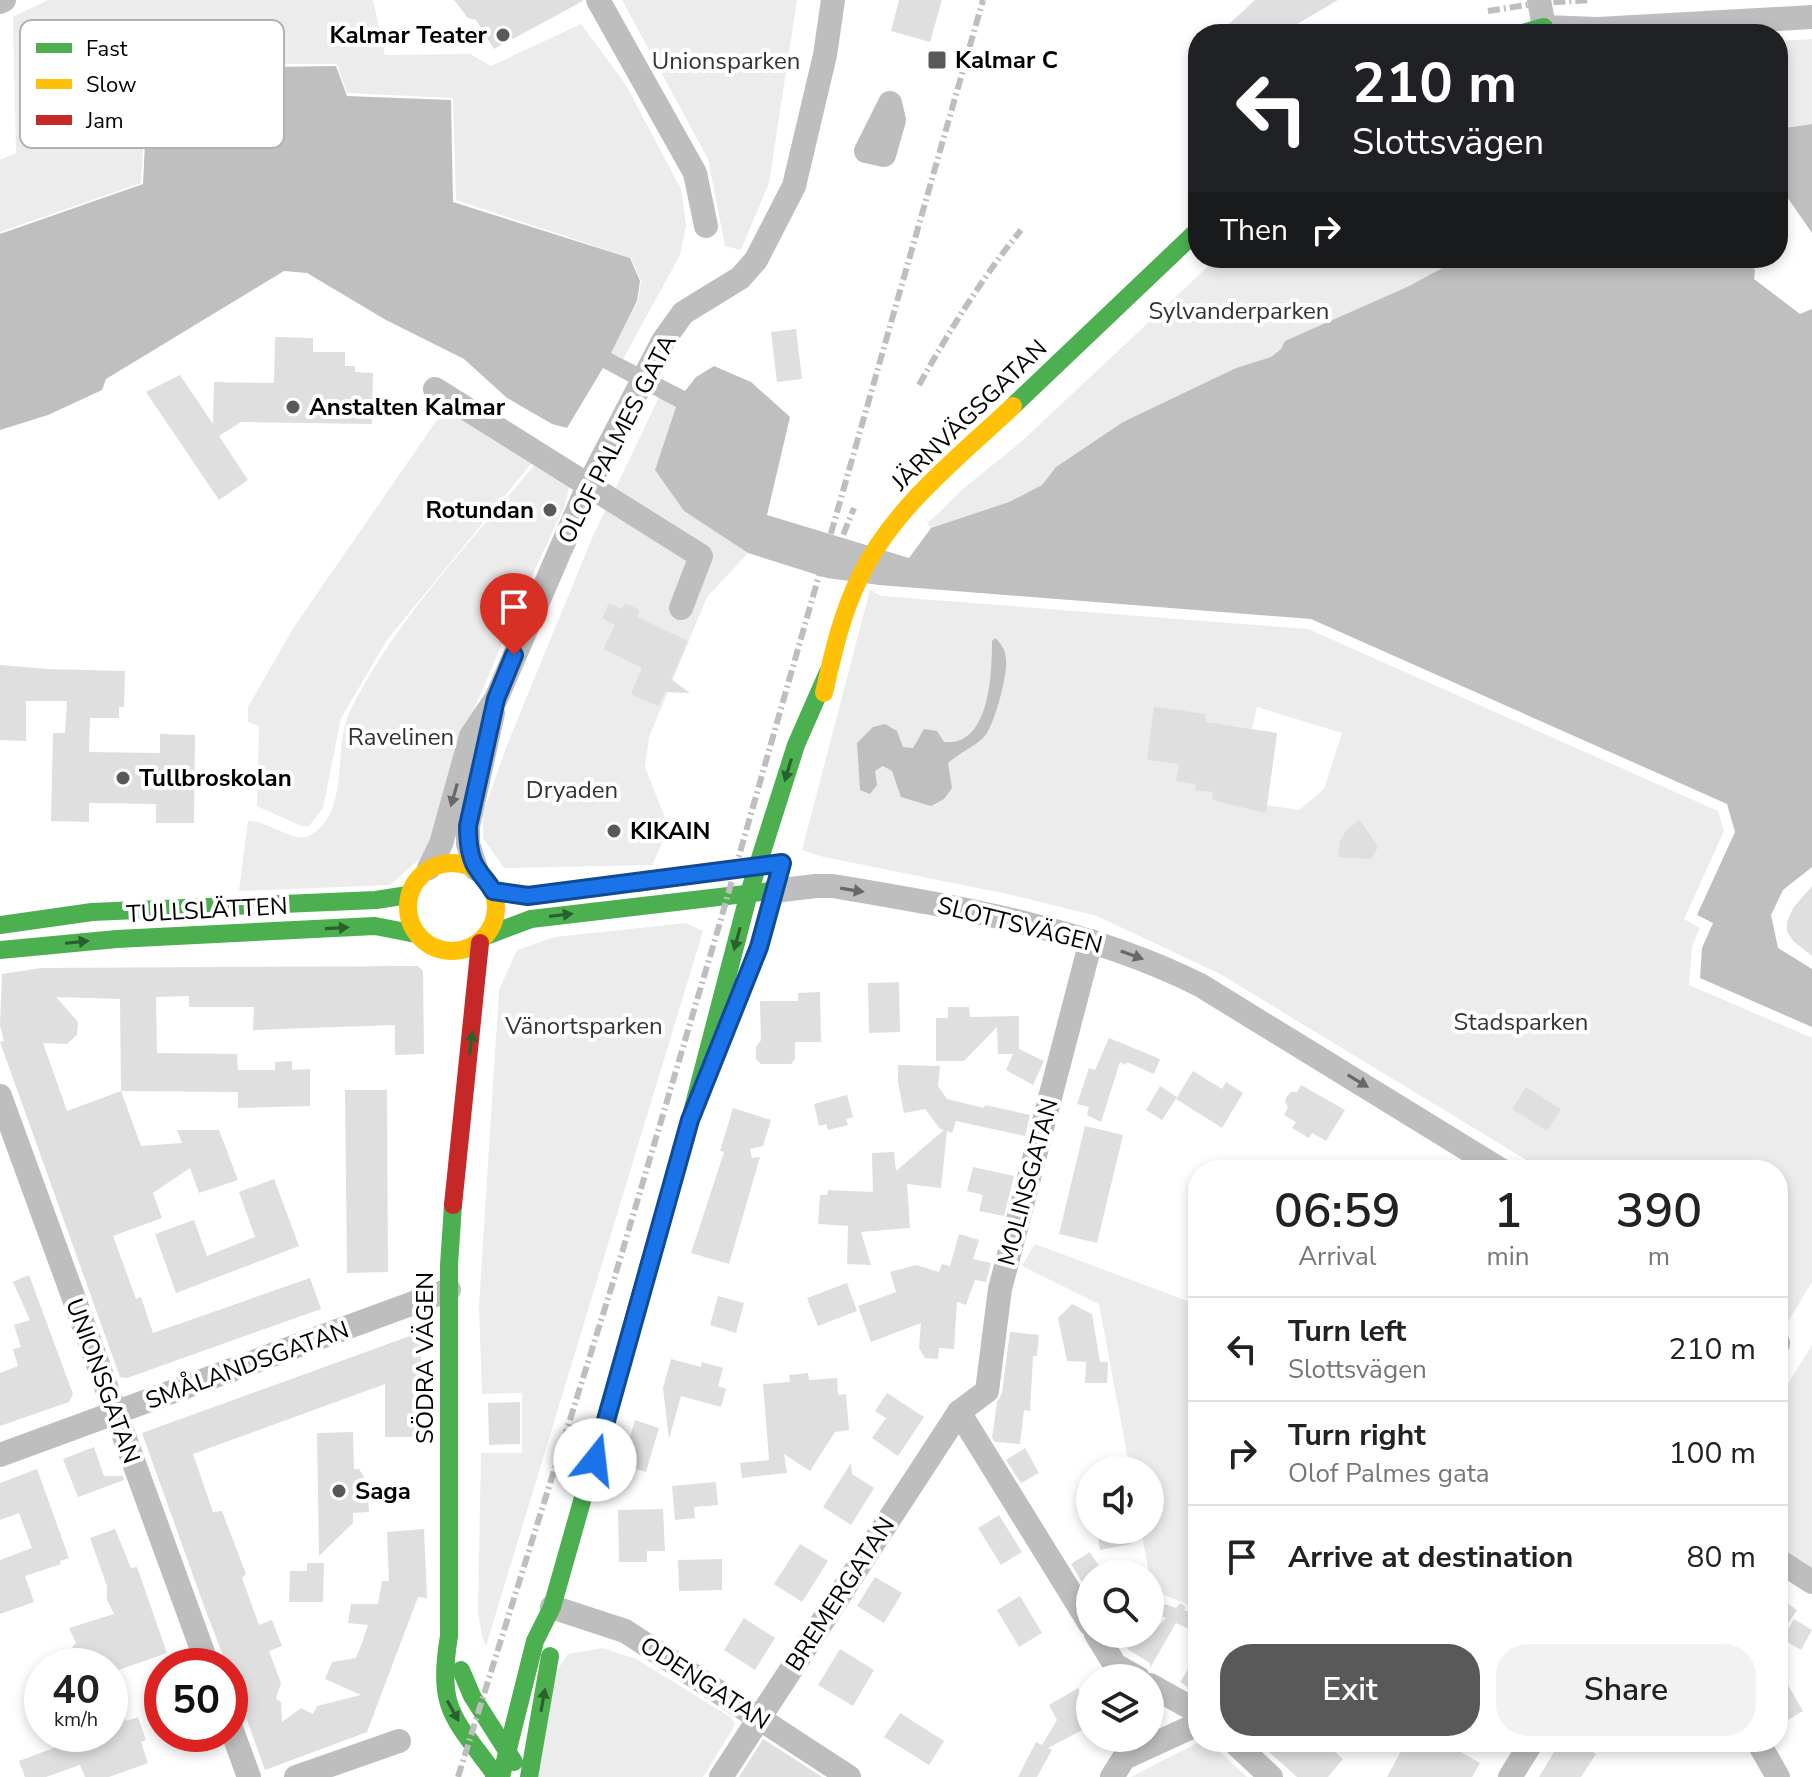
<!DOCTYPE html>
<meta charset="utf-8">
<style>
body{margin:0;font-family:"Nunito Sans",sans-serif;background:#f2f2f2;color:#222;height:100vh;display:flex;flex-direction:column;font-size:30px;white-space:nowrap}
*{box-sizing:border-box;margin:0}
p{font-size:26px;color:#767676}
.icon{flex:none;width:44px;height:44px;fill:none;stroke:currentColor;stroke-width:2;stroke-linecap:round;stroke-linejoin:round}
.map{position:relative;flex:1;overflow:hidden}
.side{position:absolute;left:1188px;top:1160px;width:600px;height:592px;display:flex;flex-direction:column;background:#fff;border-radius:32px;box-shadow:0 4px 12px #0003}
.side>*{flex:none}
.hud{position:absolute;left:1188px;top:24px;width:600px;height:244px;border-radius:32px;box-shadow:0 4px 12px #0003;background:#202124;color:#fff;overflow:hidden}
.tools{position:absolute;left:1076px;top:1456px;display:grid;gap:16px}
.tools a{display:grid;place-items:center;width:88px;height:88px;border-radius:50%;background:#fff;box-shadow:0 4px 12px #0003;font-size:40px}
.speed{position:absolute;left:24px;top:1648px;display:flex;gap:16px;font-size:40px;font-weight:700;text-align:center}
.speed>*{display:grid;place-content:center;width:104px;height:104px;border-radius:50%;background:#fff;box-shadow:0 4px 12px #0003;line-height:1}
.speed small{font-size:20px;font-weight:400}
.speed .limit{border:12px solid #d22;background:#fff;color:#111}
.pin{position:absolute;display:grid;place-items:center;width:68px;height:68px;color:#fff;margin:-82px -34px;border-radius:50% 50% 50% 0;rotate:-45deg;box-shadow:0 0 8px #0007}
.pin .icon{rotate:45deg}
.me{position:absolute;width:88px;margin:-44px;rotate:16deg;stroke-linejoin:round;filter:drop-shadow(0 0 6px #0008)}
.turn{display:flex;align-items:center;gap:28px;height:168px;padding:0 32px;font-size:36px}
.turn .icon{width:104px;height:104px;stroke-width:2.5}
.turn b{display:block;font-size:56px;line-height:68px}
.then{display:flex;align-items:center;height:76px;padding:0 32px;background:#0003;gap:16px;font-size:30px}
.eta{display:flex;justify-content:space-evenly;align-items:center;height:136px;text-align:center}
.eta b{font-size:48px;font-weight:600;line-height:56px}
.primary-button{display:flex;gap:16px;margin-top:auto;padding:16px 32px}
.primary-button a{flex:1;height:92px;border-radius:32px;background:#595959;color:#fff;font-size:32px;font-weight:600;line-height:92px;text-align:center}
.primary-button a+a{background:#f2f2f2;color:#222}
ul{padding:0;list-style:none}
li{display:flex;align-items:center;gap:24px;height:104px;padding:0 32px;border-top:2px solid #e0e0e0}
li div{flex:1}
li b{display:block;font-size:30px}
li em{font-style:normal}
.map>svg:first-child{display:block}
</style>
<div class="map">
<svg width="1812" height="1777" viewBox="0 0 1812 1777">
<rect width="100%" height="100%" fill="#fff"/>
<g fill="#ececec" fill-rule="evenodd">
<path d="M48,0H373L385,55L470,54L491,66L581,24L626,85L681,189L686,225L680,255L623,359L610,353L638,301L641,281L631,258L456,200L453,98L347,93L337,64H268V110L145,119L141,183L0,232V160L16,153L13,17Z"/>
<path d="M622,0H797L769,183L741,250L725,246L708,159Z"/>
<path d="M1812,39V124L1778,129V41Z"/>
<path d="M1217,258H1461L1407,287L1286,341L1281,349L1271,357L1236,368L1123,422L1056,467L1042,485L1009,502L931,528L927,524L963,489L1022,441Z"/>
<path d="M659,397L676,407L655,470L684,511L748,553L707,597L649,737L645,767L669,828L652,865L504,868L483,838V813L507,745L593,536Z"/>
<path d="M446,407L535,459L387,640L341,718L323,808L309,826H301L257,806L259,726L248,722V707L294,627Z"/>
<path d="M536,463L569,487L565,505L516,610L450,767L429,851L390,885L239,891L248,821C268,820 296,845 311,835C351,811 332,747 350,711C396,619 471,542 536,463Z"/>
<path d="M870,590L881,596L1308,629L1718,811L1724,831L1684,919L1700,928L1692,946L1689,985L1812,1038V1282L1788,1322L1778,1316V1170H1543L1220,974L1097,916L1012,895L820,856L802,850ZM1257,707L1342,733L1324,789L1299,810L1267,805L1277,733L1252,729Z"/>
<path d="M686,923L703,931L486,1646L482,1636L478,1612L481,1453H522V1393L482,1394L479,1306L499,990L517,950L555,937Z"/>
<path d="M1035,1244L1198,1305V1609L1152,1590L1141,1530H1150V1470H1130L1099,1304L1022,1266Z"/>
<path d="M1812,1345V1568L1778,1545V1400Z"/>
<path d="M602,1648L636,1659L732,1718L735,1725L703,1777H536L554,1675L568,1654Z"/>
<path d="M1199,1742H1209L1247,1777H1131Z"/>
</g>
<g fill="#bfbfbf">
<path d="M336,66L347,96L451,100L453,202L630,258L640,281L637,301L611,353L685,391L696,377L714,366L751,382L790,417L767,515L909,558L931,528L1009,502L1042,485L1056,467L1123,422L1236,368L1271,357L1281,349L1285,341L1407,287L1461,258H1745L1755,270L1754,279L1800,314L1812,309V867L1783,890L1771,915L1778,948L1812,969V1027L1700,978L1702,948L1713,923L1697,915L1735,832L1727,804L1311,619L879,585L827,578L748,553L684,511L655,470L676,407L603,368L567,428L552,424L507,398L464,359L386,320L307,273L284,271L106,379L102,390L48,415L0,430V234L143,184L146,121L269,112L271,67Z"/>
<path d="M1812,124V233L1785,194L1778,189V129Z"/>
<path d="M995,638C1002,644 1005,650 1006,659C1008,674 994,727 984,737C974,747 959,753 948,763L952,788L944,799L931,806L901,797L892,771L883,766L875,771L877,785L870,794L860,790L857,743L873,727L885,724L897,731L903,747L913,748L924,729L937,731L944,742C990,747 992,673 992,641Z"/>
</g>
<g fill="#dfdfdf">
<path d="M454,0H583V1L494,49L476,20L468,18Z"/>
<path d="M899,0H942L930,42L891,31Z"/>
<path d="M1255,0H1338L1280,34H1234L1228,25Z"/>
<path d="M198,19L211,29L216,46L209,59L192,64L179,56L176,39L182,28Z"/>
<path d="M796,329L802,379L777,382L771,332Z"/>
<path d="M275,337L313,338V352H345V366H355V372L373,373L372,424L241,422L219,436L248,480L219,500L146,392L180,375L213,424L214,382L274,383Z"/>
<path d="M609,603L622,609L625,603L640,610L637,617L688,641L671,679L690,693L665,692L658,706L631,694L642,668L603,649L615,625L602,618Z"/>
<path d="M0,665L48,669L125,671L124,707H119V718H90L89,752L160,753V734L195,735L194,823H156V804L89,803V822L51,821L53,733H65L67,701H26V741L0,740Z"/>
<path d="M1154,707L1206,714L1205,722L1277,733L1266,813L1212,800L1213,792L1195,790L1196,784L1176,781L1179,764L1147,760Z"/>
<path d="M1360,820L1378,847L1371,859L1338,857L1340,841L1346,830Z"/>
<path d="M1812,886V956L1793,941L1787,931V922L1793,908Z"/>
<path d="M418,966L423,971L424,1054L395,1055V1025L253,1030L254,1007H189V996L156,997L157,1053L237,1054L238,1070H275V1062L292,1061V1070L310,1069V1106L238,1108V1092L121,1091L120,999L56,997L78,1022L77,1035L67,1044L43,1043L67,1111L121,1091L141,1146L182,1143L177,1130H219L238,1180L199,1193L190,1168L153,1193L162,1218L113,1236L136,1299L141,1297L153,1333L310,1278L321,1309L127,1378L120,1377L0,1042L4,1041L0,1026L2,974L40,968Z"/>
<path d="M899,982L900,1032L869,1033L868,983Z"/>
<path d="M820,992L821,1042H795V1059L791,1064H761L756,1059V1047L761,1040L760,1001H798V993Z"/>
<path d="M948,1007H969L970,1017L1019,1016V1049L1044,1061L1033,1085L1006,1070L1013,1054H998L997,1027L964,1061H936V1018H948Z"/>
<path d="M1109,1038L1160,1059L1154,1074L1127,1062L1126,1065L1120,1062L1101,1122L1087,1115L1089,1107L1077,1104L1089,1068L1095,1070Z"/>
<path d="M898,1065L940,1066L938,1086L947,1099L984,1108L985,1105L1030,1115L1025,1136L956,1121L952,1133L947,1131L941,1188L907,1184L910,1228L861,1232L871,1265L847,1264L848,1226L818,1224L820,1195H827L828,1190L873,1192L872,1153L894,1152L896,1171L944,1130L940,1129L925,1109L904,1113L898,1082Z"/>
<path d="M1193,1071L1222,1089L1226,1082L1243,1093L1222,1128L1176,1099Z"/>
<path d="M1301,1085L1345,1110L1326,1141L1312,1133L1309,1138L1292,1128L1296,1122L1284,1115L1288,1107L1285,1102L1287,1096L1291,1092H1297Z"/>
<path d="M1160,1086L1177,1097L1162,1120L1146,1110Z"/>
<path d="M1526,1087L1561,1109L1547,1131L1512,1109Z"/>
<path d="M345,1090H387L388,1272L347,1273Z"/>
<path d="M847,1095L853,1117L846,1119L848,1125L828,1130L826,1124L819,1126L814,1104Z"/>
<path d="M733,1108L771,1120L763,1146L750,1149L752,1158L760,1157L729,1264L691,1253L724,1152L720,1151Z"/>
<path d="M1085,1126L1123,1135L1097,1243L1059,1234Z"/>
<path d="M973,1167L1014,1176L1004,1216L979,1211L983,1195L967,1191Z"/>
<path d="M274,1179L299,1246L176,1293L155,1234L194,1220L207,1256L255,1237L239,1192Z"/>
<path d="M959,1234L979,1240L973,1259L991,1263L986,1282L975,1280L966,1305L957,1302L954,1349L939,1348L938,1359L925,1358L919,1348L921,1323L871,1342L858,1306L896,1292L890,1272L916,1265L939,1272L942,1264L950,1266Z"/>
<path d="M29,1275L73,1394L69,1402L0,1426V1373L18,1366L13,1349L21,1347L14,1325L30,1320L13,1282Z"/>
<path d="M847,1283L857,1311L818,1326L807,1298Z"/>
<path d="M718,1296L744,1303L736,1333L710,1325Z"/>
<path d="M1072,1304L1092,1314L1100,1362H1108L1107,1383H1085L1086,1362L1067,1361L1058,1318Z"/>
<path d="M421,1332V1437H385V1384L193,1454L213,1512L222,1511L246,1574L242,1578L259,1625L272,1620L282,1646L269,1651L281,1683L276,1699L281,1702L282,1722L301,1708L313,1714L317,1706L361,1695L325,1679L332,1662L356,1658L362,1643L368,1625L348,1623L351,1604H378L382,1581H389L387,1532L424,1529L427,1598L418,1597L367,1732L265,1770L230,1673V1666H227L204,1606L142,1433Z"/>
<path d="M1010,1332L1039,1335L1037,1356H1033L1030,1411L1024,1410L1020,1444L995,1442L992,1438L997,1402L1002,1393Z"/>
<path d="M671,1359L701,1367L702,1362L723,1368L718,1386L726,1389L721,1407L681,1396L669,1439L663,1388Z"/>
<path d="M808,1373L809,1380L837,1378L838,1395L846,1394L849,1430L835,1432L810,1471L784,1454L787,1473L742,1478L740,1463L769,1460L763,1384L790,1382L789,1375Z"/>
<path d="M887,1393L924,1417L898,1456L872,1438L886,1418L875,1411Z"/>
<path d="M520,1402V1444L489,1445L488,1403Z"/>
<path d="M635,1420L659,1428L646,1472L622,1465Z"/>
<path d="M353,1432L354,1469H359L364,1477V1493L368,1497L369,1512L353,1513V1523L319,1556L317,1433Z"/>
<path d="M94,1447L104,1476H123L124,1480L78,1497L63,1459Z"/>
<path d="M1025,1448L1039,1473L1021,1483L1006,1460Z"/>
<path d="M851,1463L852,1474L874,1488L851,1525L823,1507Z"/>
<path d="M37,1469L69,1558L60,1561L61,1564L25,1576L34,1602L0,1614V1560L32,1548L19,1513L0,1520V1483Z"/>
<path d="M716,1482L718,1505L694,1507L695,1518L675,1520L672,1486Z"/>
<path d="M663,1509L665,1551H647V1562H619L618,1510Z"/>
<path d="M999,1515L1022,1552L1001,1565L978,1528Z"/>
<path d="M115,1529L131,1568L137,1567L167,1653L110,1673V1661L87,1657L55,1666L76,1643L69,1628L114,1614L107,1600V1586L90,1538Z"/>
<path d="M1097,1530H1129L1131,1544L1100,1550Z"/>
<path d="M800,1544L828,1561L802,1602L774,1584Z"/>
<path d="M1090,1552L1104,1574H1090V1595L1071,1564Z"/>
<path d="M722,1559V1590L679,1591L678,1560Z"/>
<path d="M307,1563H324L323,1602H289L290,1571H307Z"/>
<path d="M875,1577L902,1593L884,1623L857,1606Z"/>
<path d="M1020,1596L1042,1633L1019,1647L997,1610Z"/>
<path d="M1778,1597L1797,1610L1778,1639Z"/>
<path d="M1153,1600L1176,1608L1180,1603L1186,1607L1184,1610L1198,1615V1633L1176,1623L1150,1668V1663L1129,1650L1116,1634H1151L1166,1618L1150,1611Z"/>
<path d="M744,1618L775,1638L755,1670L724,1650Z"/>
<path d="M1794,1619L1812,1630L1801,1650L1782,1639Z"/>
<path d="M840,1649L874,1670L853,1706L818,1685Z"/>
<path d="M1198,1654V1694L1180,1682Z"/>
<path d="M1778,1668L1803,1711L1778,1726Z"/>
<path d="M112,1681L126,1721L138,1717L146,1740L141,1742L148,1763L109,1777H85L80,1765L46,1777H25L19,1761L91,1734H110V1682Z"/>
<path d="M1078,1688L1090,1710V1726L1048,1748L1052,1750L1037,1777H1018L1036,1742L1042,1745L1057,1720L1049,1705Z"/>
<path d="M900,1713L944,1741L929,1765L884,1737Z"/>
<path d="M763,1739L771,1744L822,1777H739Z"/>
<path d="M1258,1742H1324L1343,1759L1328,1777H1297Z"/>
<path d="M1406,1742H1443L1480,1763L1472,1777H1387Z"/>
<path d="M1560,1742H1576L1596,1754L1581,1777H1539Z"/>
</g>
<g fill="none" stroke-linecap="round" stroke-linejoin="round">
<g stroke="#bebebe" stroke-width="24">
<path d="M598,0L695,173L706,226"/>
<path d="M1539,0L1544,27L1598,29L1812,17"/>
<path d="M0,2L4,0"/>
<path d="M890,103L894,120L884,155L866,151Z"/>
<path d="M435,389L701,556L681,608"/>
<path d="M429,868L441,844L471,736L496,699L588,486L663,341L683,313L740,278L756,260L794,186L825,55L833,0"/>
<path d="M476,869L468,844V826L493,713"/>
<path d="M774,891L816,886H833C958,907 1086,928 1200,985L1501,1170"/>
<path d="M0,1096L208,1666"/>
<path d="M1778,1343V1344"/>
<path d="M959,1412L1090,1624"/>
<path d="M0,1455L449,1290"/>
<path d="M1778,1560L1812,1582"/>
<path d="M552,1607L625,1631L849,1777"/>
<path d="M1096,1634L1115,1665L1138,1678"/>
<path d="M1150,1685L1198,1712"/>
<path d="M230,1725L249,1777"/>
<path d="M1234,1742L1271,1777"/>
<path d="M1758,1742L1778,1777"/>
<path d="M296,1777L399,1741"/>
<path d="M721,1777L959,1412L987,1391L1000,1289L1091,941"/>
<path d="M1112,1777L1124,1758L1198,1724"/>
<path d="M1510,1777L1532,1742"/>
</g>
<g stroke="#4caf50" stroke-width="18">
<path d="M1519,34L1544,27"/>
<path d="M1013,406L1198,230"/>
<path d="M636,883L778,863"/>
<path d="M493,891L528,896L571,891"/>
<path d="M0,925L92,912L376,900L408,895"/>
<path d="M486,936L531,919L770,891"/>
<path d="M0,950L117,939L375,926L416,934"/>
<path d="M453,1205L449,1265V1636C437,1709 453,1717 494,1773V1777"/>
<path d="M461,1670L472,1696L514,1762"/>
<path d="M501,1777L535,1641L552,1607L690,1120L749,893L796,745L828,672"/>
<path d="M529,1777L550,1656"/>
</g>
<g stroke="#ffc107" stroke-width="18">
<path d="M824,693C833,653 842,612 861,575C894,507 959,457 1013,406"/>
<circle cx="452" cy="907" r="44"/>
</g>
<path stroke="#c62828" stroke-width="18" d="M453,1205L480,943"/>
<g stroke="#bebebe" stroke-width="6" stroke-dasharray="12 4 2 4" stroke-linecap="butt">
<path d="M1488,11L1540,3L1591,0"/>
<path d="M919,385C950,330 981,279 1021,230"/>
<path d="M835,555L854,508"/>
<path d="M458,1777L615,1276L719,926L983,0"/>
</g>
</g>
<defs><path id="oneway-solid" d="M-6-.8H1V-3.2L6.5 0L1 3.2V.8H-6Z" transform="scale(2)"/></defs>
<g fill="#2a602c">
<use href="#oneway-solid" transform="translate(788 770) rotate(107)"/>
<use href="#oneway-solid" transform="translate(561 915) rotate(-7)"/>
<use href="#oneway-solid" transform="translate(337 928) rotate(-3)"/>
<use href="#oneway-solid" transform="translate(737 939) rotate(105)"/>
<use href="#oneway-solid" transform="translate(77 942) rotate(-6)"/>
<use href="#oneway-solid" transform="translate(471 1043) rotate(-83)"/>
<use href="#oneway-solid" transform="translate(543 1700) rotate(-80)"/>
<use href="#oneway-solid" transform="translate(453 1711) rotate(61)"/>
</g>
<g fill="#686868">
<use href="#oneway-solid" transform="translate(454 795) rotate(106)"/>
<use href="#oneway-solid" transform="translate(852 890) rotate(9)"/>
<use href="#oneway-solid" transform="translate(1132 955) rotate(20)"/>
<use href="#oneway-solid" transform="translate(1358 1081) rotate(31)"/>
</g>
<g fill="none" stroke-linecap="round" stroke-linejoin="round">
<g stroke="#114b97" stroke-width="20">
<path id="route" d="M514,655L496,699L468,826C468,840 469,859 478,870C483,878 488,882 493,891L528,896L782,863L759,947L690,1120L595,1460"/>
</g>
<use href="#route" stroke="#1a73e8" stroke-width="14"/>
</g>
<g fill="#595959" stroke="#fff" stroke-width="3">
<circle cx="503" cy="35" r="8"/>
<rect x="927" y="50" width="20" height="20" rx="4"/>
<circle cx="293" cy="407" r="8"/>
<circle cx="550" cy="510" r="8"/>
<circle cx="123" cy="778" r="8"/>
<circle cx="614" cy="831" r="8"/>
<circle cx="339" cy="1491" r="8"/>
</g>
<g text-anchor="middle" stroke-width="8" stroke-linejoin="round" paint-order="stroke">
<g font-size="24" font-weight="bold" fill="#000" stroke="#fff" text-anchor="start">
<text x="487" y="43" text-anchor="end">Kalmar Teater</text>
<text x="955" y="68">Kalmar C</text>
<text x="309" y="415">Anstalten Kalmar</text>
<text x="534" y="518" text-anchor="end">Rotundan</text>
<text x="139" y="786">Tullbroskolan</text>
<text x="630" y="839">KIKAIN</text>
<text x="355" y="1499">Saga</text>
</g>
<g font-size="24" fill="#333" stroke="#fff">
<text x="726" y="69">Unionsparken</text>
<text x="1239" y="319">Sylvanderparken</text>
<text x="401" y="745">Ravelinen</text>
<text x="572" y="798">Dryaden</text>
<text x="1521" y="1030">Stadsparken</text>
<text x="584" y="1034">Vänortsparken</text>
</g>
<g font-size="24" fill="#000" stroke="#fff">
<text transform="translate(969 415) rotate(-44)" y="8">JÄRNVÄGSGATAN</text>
<text transform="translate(617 439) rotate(-63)" y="8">OLOF PALMES GATA</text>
<text transform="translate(207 910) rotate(-3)" y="8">TULLSLÄTTEN</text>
<text transform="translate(1020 925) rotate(14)" y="8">SLOTTSVÄGEN</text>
<text transform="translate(1028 1182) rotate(-75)" y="8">MOLINSGATAN</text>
<text transform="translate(425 1358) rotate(-90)" y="8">SÖDRA VÄGEN</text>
<text transform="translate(247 1365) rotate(-20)" y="8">SMÅLANDSGATAN</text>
<text transform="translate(103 1381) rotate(70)" y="8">UNIONSGATAN</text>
<text transform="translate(840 1594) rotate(-57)" y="8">BREMERGATAN</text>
<text transform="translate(705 1683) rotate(33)" y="8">ODENGATAN</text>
</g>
</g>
<rect x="20" y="20" width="264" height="128" rx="12" fill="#fff" stroke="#b2b2b2" stroke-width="2"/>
<rect x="36" y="43" width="36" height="10" fill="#4caf50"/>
<rect x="36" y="79" width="36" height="10" fill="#ffc107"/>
<rect x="36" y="115" width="36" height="10" fill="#c62828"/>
<g font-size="22" fill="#000">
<text x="86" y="56">Fast</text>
<text x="86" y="92">Slow</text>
<text x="86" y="128">Jam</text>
</g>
</svg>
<div class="tools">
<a><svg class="icon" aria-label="sound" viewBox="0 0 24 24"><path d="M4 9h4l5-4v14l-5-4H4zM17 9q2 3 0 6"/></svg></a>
<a><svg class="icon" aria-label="search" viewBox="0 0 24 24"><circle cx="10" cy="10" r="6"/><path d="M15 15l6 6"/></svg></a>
<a><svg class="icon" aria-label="layers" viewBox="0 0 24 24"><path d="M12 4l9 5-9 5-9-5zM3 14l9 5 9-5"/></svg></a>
</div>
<div class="speed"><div>40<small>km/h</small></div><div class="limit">50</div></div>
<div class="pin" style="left:514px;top:655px;background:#d93025"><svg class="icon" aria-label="arrive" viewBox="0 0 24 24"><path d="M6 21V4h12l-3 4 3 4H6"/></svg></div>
<svg class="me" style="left:595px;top:1460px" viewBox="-20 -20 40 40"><circle r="19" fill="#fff"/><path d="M0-13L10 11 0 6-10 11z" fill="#1a73e8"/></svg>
<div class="hud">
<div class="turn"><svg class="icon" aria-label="left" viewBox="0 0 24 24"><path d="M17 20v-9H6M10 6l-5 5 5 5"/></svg><div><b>210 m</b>Slottsvägen</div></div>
<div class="then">Then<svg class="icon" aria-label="right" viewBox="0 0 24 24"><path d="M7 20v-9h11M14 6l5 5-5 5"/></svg></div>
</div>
<section class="side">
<div class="eta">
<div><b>06:59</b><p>Arrival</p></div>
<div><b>1</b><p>min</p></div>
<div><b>390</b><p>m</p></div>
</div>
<ul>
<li><svg class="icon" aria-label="left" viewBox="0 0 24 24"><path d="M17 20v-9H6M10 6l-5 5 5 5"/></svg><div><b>Turn left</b><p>Slottsvägen</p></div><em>210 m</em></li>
<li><svg class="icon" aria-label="right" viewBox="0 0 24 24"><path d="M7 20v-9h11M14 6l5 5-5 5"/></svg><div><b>Turn right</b><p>Olof Palmes gata</p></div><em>100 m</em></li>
<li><svg class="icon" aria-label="arrive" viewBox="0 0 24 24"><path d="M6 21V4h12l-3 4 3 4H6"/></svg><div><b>Arrive at destination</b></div><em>80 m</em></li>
</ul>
<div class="primary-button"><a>Exit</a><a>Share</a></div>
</section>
</div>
